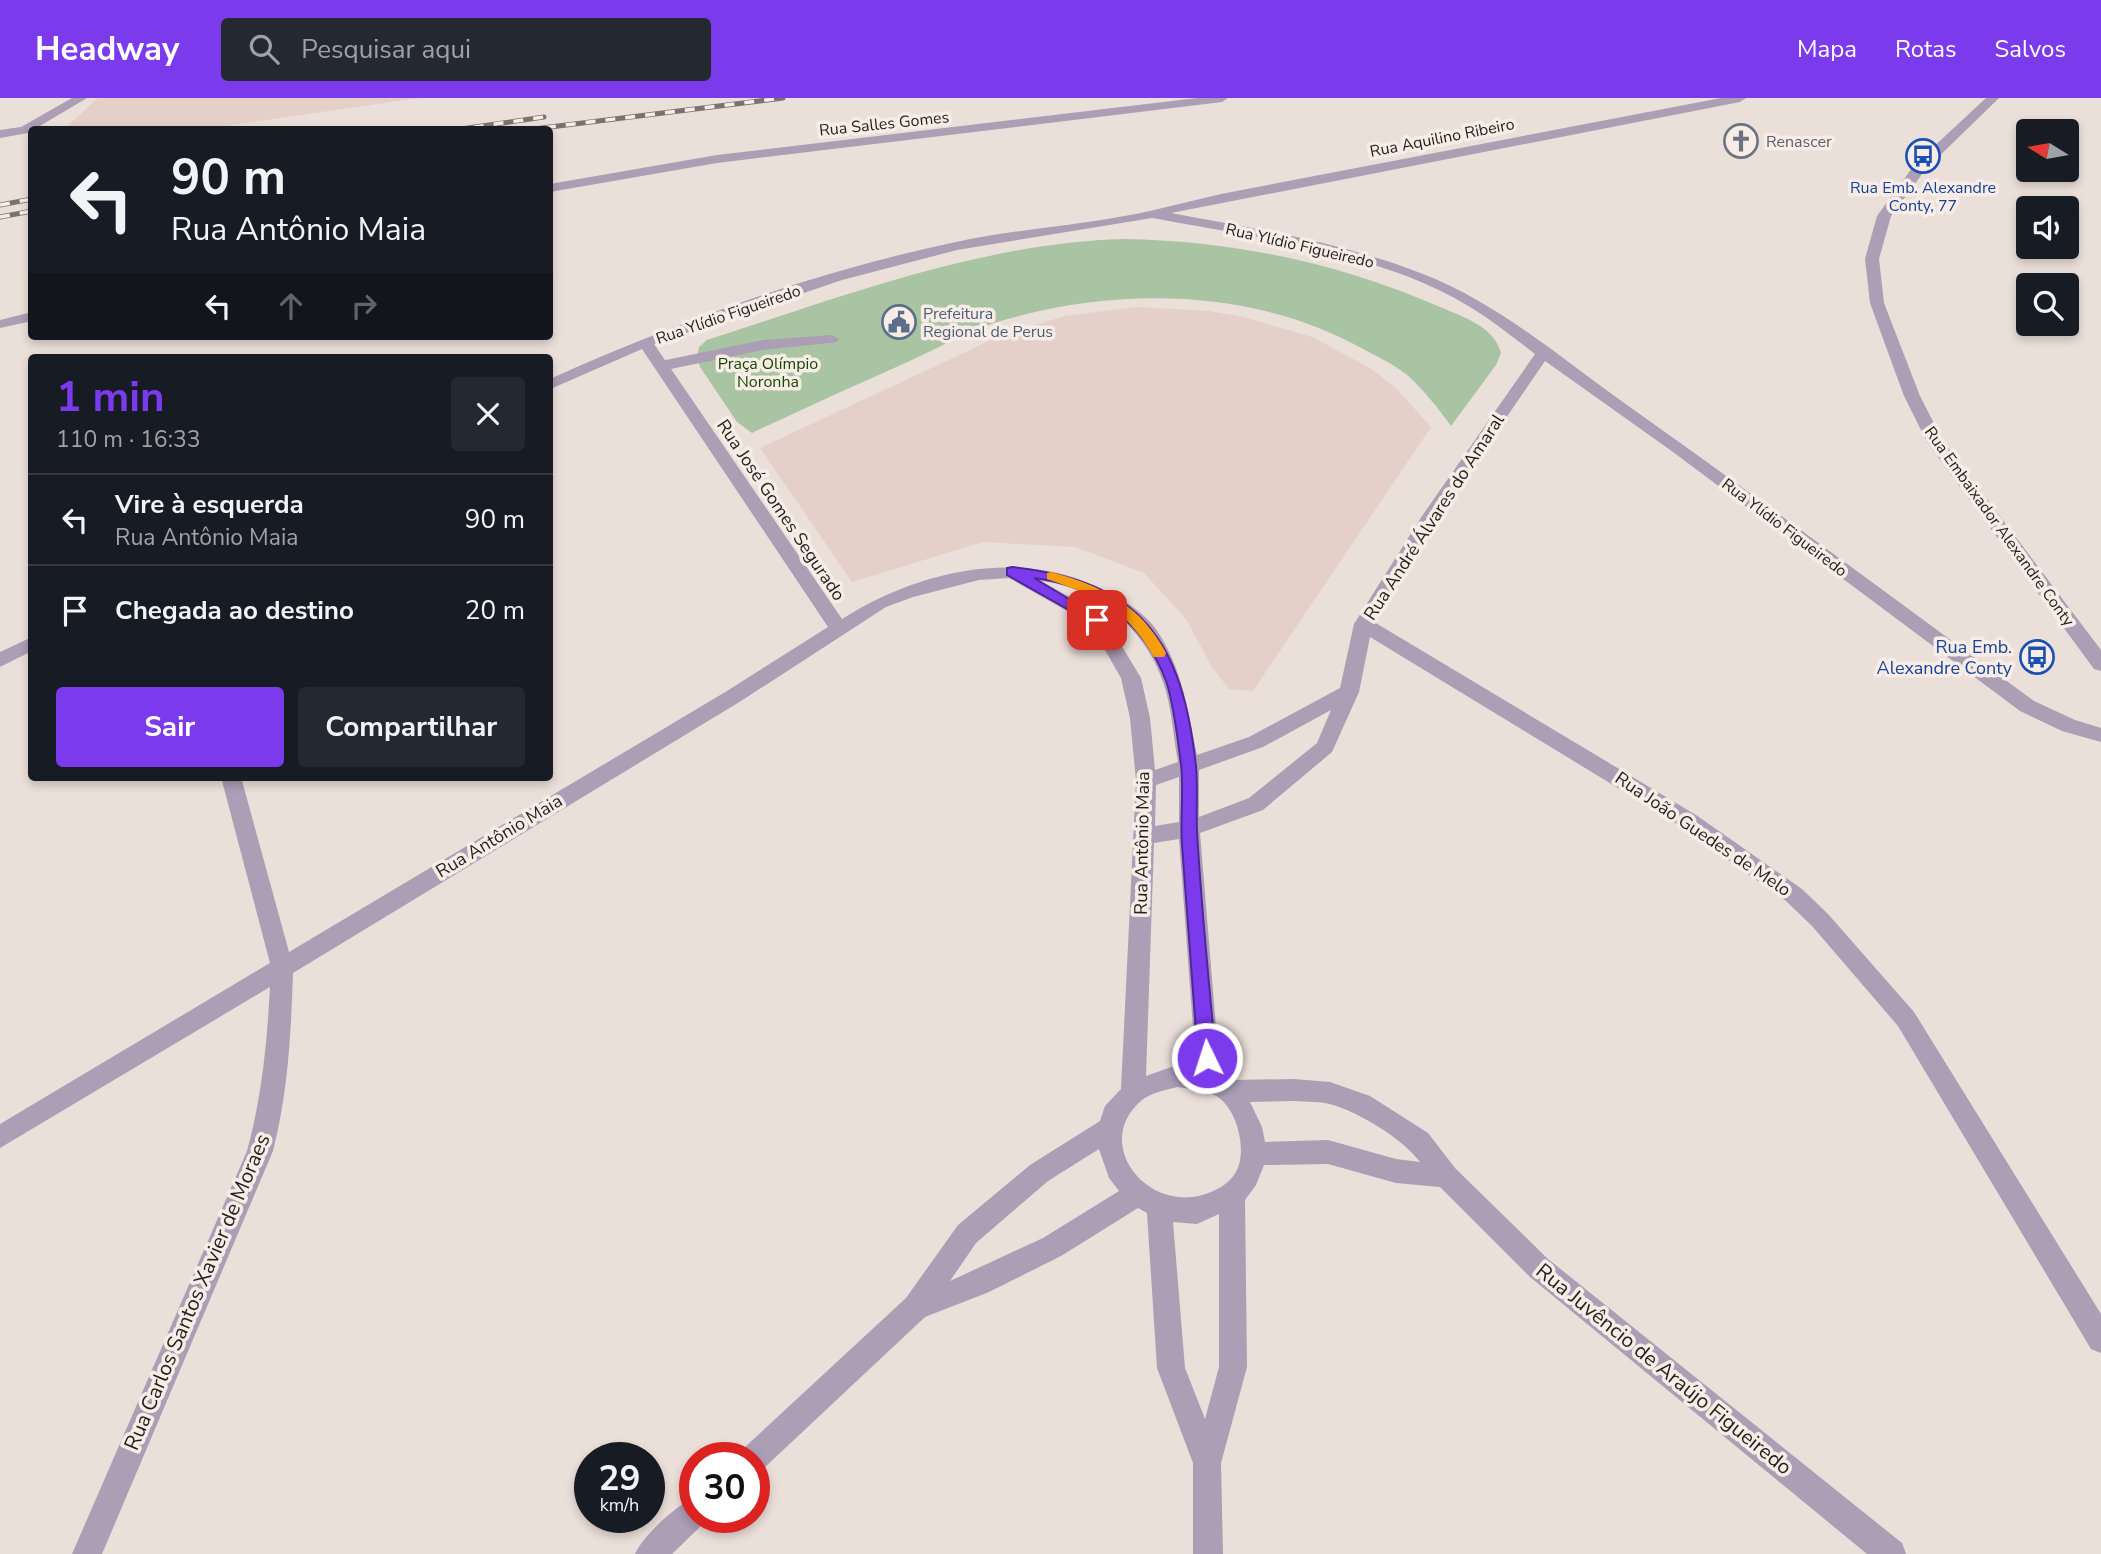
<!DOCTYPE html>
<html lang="pt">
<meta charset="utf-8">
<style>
body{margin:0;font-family:"Nunito Sans",sans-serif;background:#242831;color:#f1f3f6;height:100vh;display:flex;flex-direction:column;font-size:26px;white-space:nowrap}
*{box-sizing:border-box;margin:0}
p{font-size:23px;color:#9ea1a6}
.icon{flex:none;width:38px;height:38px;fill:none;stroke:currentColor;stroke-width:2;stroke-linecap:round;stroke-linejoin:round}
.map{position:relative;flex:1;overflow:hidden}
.details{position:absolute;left:28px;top:256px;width:525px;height:427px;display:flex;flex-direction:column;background:#171b24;border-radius:7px;box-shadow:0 4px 10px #0003}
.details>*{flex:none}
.hud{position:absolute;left:28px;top:28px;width:525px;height:214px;border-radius:7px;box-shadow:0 4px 10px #0003;background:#171b24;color:#f1f3f6;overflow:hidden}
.needle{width:46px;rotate:281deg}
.fabs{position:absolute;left:2016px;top:21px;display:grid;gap:14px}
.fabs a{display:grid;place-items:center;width:63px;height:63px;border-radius:7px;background:#171b24;box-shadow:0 4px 10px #0003;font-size:35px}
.speed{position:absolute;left:574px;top:1344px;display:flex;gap:14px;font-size:35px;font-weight:700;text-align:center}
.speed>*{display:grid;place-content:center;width:91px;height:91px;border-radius:50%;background:#171b24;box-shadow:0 4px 10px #0003;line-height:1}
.speed small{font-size:18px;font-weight:400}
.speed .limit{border:10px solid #d22;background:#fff;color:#111}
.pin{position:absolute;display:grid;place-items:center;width:60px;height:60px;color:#fff;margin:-30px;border-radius:14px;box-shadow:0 4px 10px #0006}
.me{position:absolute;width:77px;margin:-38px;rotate:356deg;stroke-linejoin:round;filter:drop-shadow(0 0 5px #0008)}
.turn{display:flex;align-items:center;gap:24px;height:147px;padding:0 28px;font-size:32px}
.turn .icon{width:91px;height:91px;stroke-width:2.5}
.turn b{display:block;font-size:49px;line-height:60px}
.lanes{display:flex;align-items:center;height:66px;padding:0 28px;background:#0003;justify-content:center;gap:35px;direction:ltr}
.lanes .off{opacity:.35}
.round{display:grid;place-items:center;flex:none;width:74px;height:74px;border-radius:7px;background:#242831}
.headline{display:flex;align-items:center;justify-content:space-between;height:119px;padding:0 28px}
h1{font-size:42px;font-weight:700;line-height:52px;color:#7c3aed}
.primary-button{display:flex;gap:14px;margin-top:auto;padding:14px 28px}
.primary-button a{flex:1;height:80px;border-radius:7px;background:#7c3aed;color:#fff;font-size:28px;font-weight:700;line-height:80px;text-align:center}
.primary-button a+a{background:#242831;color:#f1f3f6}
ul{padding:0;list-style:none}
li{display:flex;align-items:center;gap:21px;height:91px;padding:0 28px;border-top:2px solid #363941}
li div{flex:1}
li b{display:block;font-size:26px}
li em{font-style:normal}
header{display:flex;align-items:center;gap:42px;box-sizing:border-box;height:98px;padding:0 35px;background:#7c3aed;color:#fff}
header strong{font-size:33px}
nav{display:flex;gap:38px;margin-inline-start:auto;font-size:24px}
.search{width:490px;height:63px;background:#242831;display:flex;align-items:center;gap:18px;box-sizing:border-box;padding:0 24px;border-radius:7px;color:#9ea1a6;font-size:26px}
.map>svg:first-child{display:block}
</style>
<header>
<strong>Headway</strong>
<div class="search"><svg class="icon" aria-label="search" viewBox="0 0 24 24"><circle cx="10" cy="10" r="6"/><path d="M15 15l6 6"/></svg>Pesquisar aqui</div>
<nav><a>Mapa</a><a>Rotas</a><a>Salvos</a></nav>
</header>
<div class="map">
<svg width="2101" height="1456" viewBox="0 0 2101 1456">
<rect width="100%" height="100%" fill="#ebdfd9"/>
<g fill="#e4d0c8">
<path d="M98,0H419L203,31H64Z"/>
<path d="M1136,209L1209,213L1244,219L1312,239L1370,270L1395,289L1431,329L1253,593L1229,591L1212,569L1186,521L1144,475L1075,449L983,444L852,484L760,350L1000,238L1065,218Z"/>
</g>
<path fill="#a9c4a2" d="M1124,141C1235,143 1338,165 1440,209C1463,219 1494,228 1501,255L1496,267L1451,328C1438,310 1423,291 1406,276C1393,266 1378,259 1365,252C1254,189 1113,188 994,225C966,234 938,250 912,262C858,286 805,310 752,335L737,324L700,269L697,260L699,249L707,242C841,199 981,145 1124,141Z"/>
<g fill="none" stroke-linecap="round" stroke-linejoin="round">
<g fill="#ac9eb5" fill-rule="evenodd">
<path d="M72,0H87L28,35L0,40V32L21,29Z"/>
<path d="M832,237L839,241L837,244L763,252L661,273L653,268L661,263L763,242Z"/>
</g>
<g fill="#ac9eb5" fill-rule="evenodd">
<path d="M1197,0H1228L1222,4L717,65L550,94V86L717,57Z"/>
<path d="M1721,0H1746L1740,4L1171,115C1256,131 1342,144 1423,176C1498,205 1562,261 1627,307C1764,404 1899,504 2034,603L2075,622L2101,630V644L2062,633L2020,613L1673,354L1545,263L1435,424L1374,524L1696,717L1802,791L1828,816L1914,914L2101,1216V1255L2091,1251L1898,928L1812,828L1786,803L1682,729L1370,539L1359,594L1332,654L1263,712L1200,735L1220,977L1232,982L1294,981L1330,984L1370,998L1428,1035L1455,1070L1548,1161L1902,1445L1906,1456H1867L1530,1179L1440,1089L1396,1085L1328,1066L1264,1067L1256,1087L1245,1102L1247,1269L1221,1365L1223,1456H1193V1365L1157,1270L1147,1115L1138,1110L1061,1158L989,1194L925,1219L764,1370L754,1374V1360H740L744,1350L906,1200L958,1127L1030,1067L1100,1023L1105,1008L1121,991L1136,683L1130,620L1121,580L1090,526L1009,480L979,482L913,499L886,509L741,603L293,875C291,936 288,994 273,1053L102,1456H72L247,1053C262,998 267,945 270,889L0,1050V1026L270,865L221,679H241L289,854L727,593L828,529L642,251L555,289L550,291V281C680,223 816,173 956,144C1021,130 1090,127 1154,112C1176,107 1199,101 1221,96ZM1152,120C1254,139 1381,154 1470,209C1493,223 1514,240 1535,256L1422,418L1354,526L1340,590L1249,639L1197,657C1188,613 1182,569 1156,531C1145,516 1126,503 1110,495C1025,448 920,471 842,521L654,246L842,182L957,152ZM1041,483C1097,489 1146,532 1163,584C1172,609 1173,638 1178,664L1155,672L1150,620L1141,580L1106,522L1104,518ZM1331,612L1317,645L1249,700L1199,719V672L1263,649ZM1179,679V724L1155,728L1156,687ZM1179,741L1196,970L1177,967L1146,978L1154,745ZM1177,989C1190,991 1208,992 1218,999C1237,1012 1247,1051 1237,1072C1232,1082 1223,1089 1213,1093C1151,1122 1089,1046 1142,1002C1151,995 1166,992 1177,989ZM1294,1003C1306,1004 1321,1003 1333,1007C1360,1015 1403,1041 1420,1064L1396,1061L1328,1042L1265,1044L1262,1029L1250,1004ZM1099,1051L1109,1080L1119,1093L1043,1140L950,1183L976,1145L1048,1083ZM1219,1116V1269L1205,1321L1185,1270L1173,1124L1197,1126Z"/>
<path d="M1986,0H1999L1925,72L1891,118L1879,161L1884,205L1920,298L1943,343L2101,552V573L2094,571L1927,344L1904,298L1870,205L1865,161L1877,118L1915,66Z"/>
<path d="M32,214V223L0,230V222Z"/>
<path d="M32,539V553L0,569V554Z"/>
<path d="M695,1399V1419H708L705,1424L672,1456H635C643,1438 676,1407 695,1399Z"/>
</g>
<g stroke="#7a726e" stroke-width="5">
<g id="rail">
<path d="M454,32L544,19"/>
<path d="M526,32L783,0"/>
<path d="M0,107L32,101"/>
<path d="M0,119L32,113"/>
</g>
</g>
<use href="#rail" stroke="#f8ece6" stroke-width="3.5" stroke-dasharray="10" stroke-linecap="butt"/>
</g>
<path fill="#7c3aed" stroke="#51269a" stroke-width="2" d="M1012,469C1142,483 1182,543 1196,668C1198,689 1196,711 1197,732C1201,808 1209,884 1216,960L1213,966L1207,968L1200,966L1198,960C1192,889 1187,818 1182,747C1180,721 1184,693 1181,667C1178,643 1174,606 1166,583C1145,526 1095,487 1034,480L1104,522L1102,525H1092L1007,477V470Z"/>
<path fill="#f59e0b" d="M1051,474C1102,488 1141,507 1166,555L1164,559H1154C1126,510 1098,499 1047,481V475Z"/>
<defs>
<g id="church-ring" transform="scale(1.75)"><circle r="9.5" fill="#f8ece6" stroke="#6b7280" stroke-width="1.5"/><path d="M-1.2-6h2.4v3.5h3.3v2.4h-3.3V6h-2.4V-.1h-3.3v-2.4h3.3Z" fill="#6b7280"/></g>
<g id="bus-ring" transform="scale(1.75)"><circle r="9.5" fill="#f8ece6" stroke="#1a4fb4" stroke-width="1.5"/><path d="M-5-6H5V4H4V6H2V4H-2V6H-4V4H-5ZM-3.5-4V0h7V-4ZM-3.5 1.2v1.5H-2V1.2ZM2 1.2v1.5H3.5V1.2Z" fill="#1a4fb4"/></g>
<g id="civic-ring" transform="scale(1.75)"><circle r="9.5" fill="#f8ece6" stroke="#5c6f8a" stroke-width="1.5"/><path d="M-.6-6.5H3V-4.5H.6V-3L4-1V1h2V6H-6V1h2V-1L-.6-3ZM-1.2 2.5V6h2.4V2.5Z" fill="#5c6f8a"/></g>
</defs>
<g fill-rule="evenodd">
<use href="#church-ring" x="1741" y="43"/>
<use href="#bus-ring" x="1923" y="58"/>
<use href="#civic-ring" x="899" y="224"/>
<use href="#bus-ring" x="2037" y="559"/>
</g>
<g text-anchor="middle" stroke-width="7" stroke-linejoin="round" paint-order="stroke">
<g font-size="16" fill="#241f1d" stroke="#f8ece6">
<text transform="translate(884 25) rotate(-6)" y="6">Rua Salles Gomes</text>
<text transform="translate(1442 39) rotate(-11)" y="6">Rua Aquilino Ribeiro</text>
<text transform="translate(1300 147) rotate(13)" y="6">Rua Ylídio Figueiredo</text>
<text transform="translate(728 216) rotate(-19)" y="6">Rua Ylídio Figueiredo</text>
<text transform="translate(2000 428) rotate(54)" y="6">Rua Embaixador Alexandre Conty</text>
<text transform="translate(1785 429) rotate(37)" y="6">Rua Ylídio Figueiredo</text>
</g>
<g font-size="16" fill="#5b616d" stroke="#f8ece6" text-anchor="start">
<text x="1766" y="49">Renascer</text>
</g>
<g font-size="16" fill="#164399" stroke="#f8ece6">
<text x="1923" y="95">Rua Emb. Alexandre<tspan x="1923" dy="18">Conty, 77</tspan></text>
</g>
<g font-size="16" fill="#4e5e75" stroke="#f8ece6" text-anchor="start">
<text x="923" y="221">Prefeitura<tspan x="923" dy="18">Regional de Perus</tspan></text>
</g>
<g font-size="16" fill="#154900" stroke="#f8ece6">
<text x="768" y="271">Praça Olímpio<tspan x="768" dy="18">Noronha</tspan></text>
</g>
<g font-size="18" fill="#241f1d" stroke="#f8ece6">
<text transform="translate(781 412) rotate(56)" y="6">Rua José Gomes Segurado</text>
<text transform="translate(1434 419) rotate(-57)" y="6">Rua André Álvares do Amaral</text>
<text transform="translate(1703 736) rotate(34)" y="6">Rua João Guedes de Melo</text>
<text transform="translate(499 738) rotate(-31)" y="6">Rua Antônio Maia</text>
<text transform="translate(1142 745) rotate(-89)" y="6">Rua Antônio Maia</text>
</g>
<g font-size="18" fill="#164399" stroke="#f8ece6" text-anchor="end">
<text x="2012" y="555">Rua Emb.<tspan x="2012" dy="21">Alexandre Conty</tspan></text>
</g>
<g font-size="21" fill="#241f1d" stroke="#f8ece6">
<text transform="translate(197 1194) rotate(-67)" y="7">Rua Carlos Santos Xavier de Moraes</text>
<text transform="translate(1664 1271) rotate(39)" y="7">Rua Juvêncio de Araújo Figueiredo</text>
</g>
</g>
</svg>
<div class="fabs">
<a><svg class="needle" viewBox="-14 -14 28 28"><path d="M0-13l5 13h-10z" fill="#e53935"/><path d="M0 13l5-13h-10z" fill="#9ea1a6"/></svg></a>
<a><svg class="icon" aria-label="sound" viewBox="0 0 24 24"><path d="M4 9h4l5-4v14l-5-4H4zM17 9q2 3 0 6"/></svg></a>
<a><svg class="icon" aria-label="search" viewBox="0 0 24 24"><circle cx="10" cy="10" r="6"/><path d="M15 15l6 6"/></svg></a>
</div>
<div class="speed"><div>29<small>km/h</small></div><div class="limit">30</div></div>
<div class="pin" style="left:1097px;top:522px;background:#d93025"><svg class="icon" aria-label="arrive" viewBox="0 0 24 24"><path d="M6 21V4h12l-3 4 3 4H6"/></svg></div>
<svg class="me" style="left:1207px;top:960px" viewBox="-20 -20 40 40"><circle r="17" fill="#7c3aed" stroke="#fff" stroke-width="3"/><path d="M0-11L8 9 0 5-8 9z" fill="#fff"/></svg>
<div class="hud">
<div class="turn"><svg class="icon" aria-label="left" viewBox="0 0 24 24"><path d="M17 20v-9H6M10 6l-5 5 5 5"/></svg><div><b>90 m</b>Rua Antônio Maia</div></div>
<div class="lanes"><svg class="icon" aria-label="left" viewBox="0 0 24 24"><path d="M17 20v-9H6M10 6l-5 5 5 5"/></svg><svg class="icon off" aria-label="ahead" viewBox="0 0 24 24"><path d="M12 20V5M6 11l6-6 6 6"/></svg><svg class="icon off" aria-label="right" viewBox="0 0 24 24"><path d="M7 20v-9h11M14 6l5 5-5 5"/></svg></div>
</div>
<section class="details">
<div class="headline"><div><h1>1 min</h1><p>110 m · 16:33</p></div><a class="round"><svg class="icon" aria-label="close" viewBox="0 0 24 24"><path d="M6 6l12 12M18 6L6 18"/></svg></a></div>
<ul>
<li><svg class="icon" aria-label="left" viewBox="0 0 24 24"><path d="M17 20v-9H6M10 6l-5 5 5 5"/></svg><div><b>Vire à esquerda</b><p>Rua Antônio Maia</p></div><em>90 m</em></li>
<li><svg class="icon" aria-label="arrive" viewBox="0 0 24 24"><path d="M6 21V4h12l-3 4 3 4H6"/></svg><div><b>Chegada ao destino</b></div><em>20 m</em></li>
</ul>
<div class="primary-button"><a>Sair</a><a>Compartilhar</a></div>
</section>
</div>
